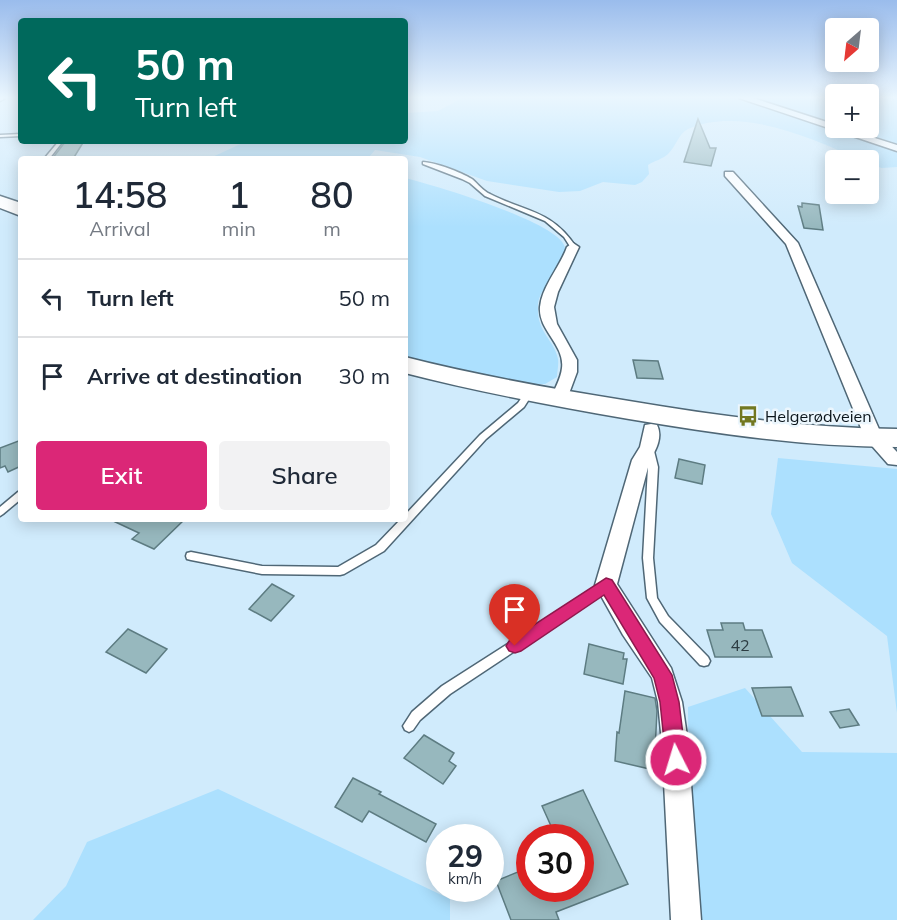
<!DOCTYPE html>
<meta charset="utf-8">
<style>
body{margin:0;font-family:Mulish,sans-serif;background:#f2f2f3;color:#1f2937;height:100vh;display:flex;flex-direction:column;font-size:22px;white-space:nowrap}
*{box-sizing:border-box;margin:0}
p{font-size:20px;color:#747a83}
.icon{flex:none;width:33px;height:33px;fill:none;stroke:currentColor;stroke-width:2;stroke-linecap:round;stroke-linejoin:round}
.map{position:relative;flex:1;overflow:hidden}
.drawer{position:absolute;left:18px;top:156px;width:390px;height:366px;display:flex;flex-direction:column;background:#fff;border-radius:6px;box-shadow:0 3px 15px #0003}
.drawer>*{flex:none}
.banner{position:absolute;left:18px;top:18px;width:390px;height:126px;border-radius:6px;box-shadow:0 3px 15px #0003;background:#00695c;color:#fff;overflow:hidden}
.needle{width:39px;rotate:208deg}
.buttons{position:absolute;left:825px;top:18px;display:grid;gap:12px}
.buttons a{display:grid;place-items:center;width:54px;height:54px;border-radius:6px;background:#fff;box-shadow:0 3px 15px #0003;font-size:30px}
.speed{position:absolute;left:426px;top:824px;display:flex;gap:12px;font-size:30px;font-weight:700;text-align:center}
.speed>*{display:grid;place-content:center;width:78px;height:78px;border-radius:50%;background:#fff;box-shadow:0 3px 15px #0003;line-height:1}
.speed small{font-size:15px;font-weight:400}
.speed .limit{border:9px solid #d22;background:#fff;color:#111}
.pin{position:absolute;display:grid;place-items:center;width:51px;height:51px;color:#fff;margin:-62px -26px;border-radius:50% 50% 50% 0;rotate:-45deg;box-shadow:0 0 6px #0007}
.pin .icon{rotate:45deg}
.me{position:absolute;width:66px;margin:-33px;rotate:355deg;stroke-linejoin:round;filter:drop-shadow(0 0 4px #0008)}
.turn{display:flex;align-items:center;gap:21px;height:126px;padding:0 18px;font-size:27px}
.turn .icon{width:78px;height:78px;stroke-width:2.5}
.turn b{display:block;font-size:42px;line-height:51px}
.eta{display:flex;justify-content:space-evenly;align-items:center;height:102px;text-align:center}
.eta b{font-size:36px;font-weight:600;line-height:42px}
.button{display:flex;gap:12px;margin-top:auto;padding:12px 18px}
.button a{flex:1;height:69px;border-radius:6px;background:#db2777;color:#fff;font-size:24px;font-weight:600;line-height:69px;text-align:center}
.button a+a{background:#f2f2f3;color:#1f2937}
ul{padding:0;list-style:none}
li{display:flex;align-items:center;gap:18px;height:78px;padding:0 18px;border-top:2px solid #e0e1e3}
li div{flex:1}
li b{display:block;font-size:22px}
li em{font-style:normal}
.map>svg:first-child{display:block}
</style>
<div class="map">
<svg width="897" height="920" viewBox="0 0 897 920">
<rect width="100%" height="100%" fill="#d0ebfc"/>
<g fill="#ace0fe">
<path d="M462,98H835L836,128H868L869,98H897V167L882,168L869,164L868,160H860C812,138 741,106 688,129C678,134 676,147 668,154C663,159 654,161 648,165L649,174L642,182L635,185L603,182L580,191L559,192L487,181L420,157L375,150L369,157L371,159H208L247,141H405V113L438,111Z"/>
<path d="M405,178C430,184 563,223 565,248C568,270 540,284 538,304C536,333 554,339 558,359C559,364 557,372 557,377L545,384H529L446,369L405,357Z"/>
<path d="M778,458L897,469V713L887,636L792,563L771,514Z"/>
<path d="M745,688L802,752L897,753V920H690L688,707Z"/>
<path d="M218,789L450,899V920H33L66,886L87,842Z"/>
</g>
<g fill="#97b8be" stroke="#5d7c82" stroke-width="1.5">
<path d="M698,119L710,148H716L711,166L684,162Z"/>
<path d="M84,141L73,159H52L65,142Z"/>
<path d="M802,203L819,205L823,230L804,228L798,206L802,207Z"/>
<path d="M633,360L658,361L663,379L637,378Z"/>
<path d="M21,440V466L8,472L5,466L0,468V448Z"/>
<path d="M679,459L705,465L702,484L675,478Z"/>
<path d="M109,519H185L154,549L132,539L139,533Z"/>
<path d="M272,584L294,596L271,621L249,609Z"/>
<path d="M721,623H743L745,630H762L772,657H715L707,630H723Z"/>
<path d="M128,629L167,649L146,673L106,652Z"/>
<path d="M589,644L624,653L623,659H627L623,684L584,674Z"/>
<path d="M791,687L803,716H762L752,688Z"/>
<path d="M625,691L655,698L657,711L654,770L615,761L617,732L619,733Z"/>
<path d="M849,709L859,725L840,728L830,712Z"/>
<path d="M424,735L454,753L449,761L456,766L443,784L404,758Z"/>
<path d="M353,778L381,792L379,794L436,824L426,842L369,811L362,822L335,807Z"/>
<path d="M583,790L628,884L556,912L559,920H511L496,881L530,867V888H580V837H556L542,806Z"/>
</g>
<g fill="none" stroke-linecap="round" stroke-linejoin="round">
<g stroke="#4f6776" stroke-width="3">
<g id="service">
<path d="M21,134V136L0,137V135Z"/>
<path d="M59,141H63L49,159H44Z"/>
<path d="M423,162C437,163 460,172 472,179C478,184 483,191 490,194C525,212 552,210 576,247L571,248L564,237L545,221L485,196L470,183L462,179L423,164Z"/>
<path d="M526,391H529L533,393L524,407L486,439L384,551L344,574L340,575L262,574L191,560L187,559L186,556L187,553L191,552L262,566L338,567L376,545L401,519H405V515L480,435L518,403Z"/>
<path d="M649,444L653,447L658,467L653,558L657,598L668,616L708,657L710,661L708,665L704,666L700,665L660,622L647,598L643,558L648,467L645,447Z"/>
<path d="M21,491V499L3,514L0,516V507L18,492Z"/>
<path d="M606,581L610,582L611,585L610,588L450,694L420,720L413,730L409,732L405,730L403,726L412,712L442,686Z"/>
</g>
</g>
<g stroke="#4f6776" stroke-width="3">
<g id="minor">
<path d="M0,98H4V99L0,101Z"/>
<path d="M739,98H753L836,125V128H843L897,145V151Z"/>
<path d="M725,172H733L798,243L882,436L897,452V465L888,464L865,438L786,244L725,176Z"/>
<path d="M573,243L579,247L558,292L554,307L557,324L577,360V372L567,399L559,404L551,399C554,389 561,379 562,368C565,345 538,330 540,307C542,286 560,267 567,247Z"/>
<path d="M651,424L657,425C663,437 656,450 650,460L617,584L671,668L682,702L688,743L701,920H671L662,743L658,702L652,678L623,635L595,585L632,460L640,447L645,425Z"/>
</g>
</g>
<g stroke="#4f6776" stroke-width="3">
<g id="primary">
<path d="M0,196L21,203V216L0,208Z"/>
<path d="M405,357C479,376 554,389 629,401C718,416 807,428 897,429V447C806,447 718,434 629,419C554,406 479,392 405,373Z"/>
</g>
</g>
<use href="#service" fill="#fff" fill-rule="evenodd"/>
<use href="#minor" fill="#fff" fill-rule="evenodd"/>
<use href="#primary" fill="#fff" fill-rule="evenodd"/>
</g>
<linearGradient id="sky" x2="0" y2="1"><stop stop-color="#9abcec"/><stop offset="0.43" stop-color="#eaf6fe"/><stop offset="1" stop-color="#eaf6fe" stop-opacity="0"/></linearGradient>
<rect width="897" height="227" fill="url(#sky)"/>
<path fill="#db2777" stroke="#8e194d" stroke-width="1.5" d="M606,578L612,580L672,675L679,702L686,760L683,767L676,770L669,767L666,760L660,702L654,678L604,595L521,651L515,653L509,651L506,646L509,641Z"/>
<defs>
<g id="bus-bare" transform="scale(1.62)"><path d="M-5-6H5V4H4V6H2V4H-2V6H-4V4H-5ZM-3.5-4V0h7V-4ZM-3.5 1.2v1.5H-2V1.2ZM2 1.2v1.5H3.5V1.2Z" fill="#727821" stroke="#ebf6fd" stroke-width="2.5" paint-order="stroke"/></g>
</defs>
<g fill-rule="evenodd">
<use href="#bus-bare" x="748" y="416"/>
</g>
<g text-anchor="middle" stroke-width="5" stroke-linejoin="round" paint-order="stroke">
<g font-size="16" fill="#0a141a" stroke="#ebf6fd" text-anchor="start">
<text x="765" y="422">Helgerødveien</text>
</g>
<g font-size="16" fill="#2d3d43">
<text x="740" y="651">42</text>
</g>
</g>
</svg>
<div class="buttons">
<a><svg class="needle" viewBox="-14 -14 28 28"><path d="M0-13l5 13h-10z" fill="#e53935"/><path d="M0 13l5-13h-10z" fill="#747a83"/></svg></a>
<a>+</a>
<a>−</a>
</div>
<div class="speed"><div>29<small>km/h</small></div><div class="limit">30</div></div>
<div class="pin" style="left:515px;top:646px;background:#d93025"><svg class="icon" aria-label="arrive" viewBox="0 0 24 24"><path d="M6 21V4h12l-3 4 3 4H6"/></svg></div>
<svg class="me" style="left:676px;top:760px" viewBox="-20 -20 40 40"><circle r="17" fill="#db2777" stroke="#fff" stroke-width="3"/><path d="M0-11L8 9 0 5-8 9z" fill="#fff"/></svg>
<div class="banner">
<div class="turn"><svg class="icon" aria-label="left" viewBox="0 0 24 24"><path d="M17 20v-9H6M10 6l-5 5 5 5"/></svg><div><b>50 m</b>Turn left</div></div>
</div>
<section class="drawer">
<div class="eta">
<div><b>14:58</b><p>Arrival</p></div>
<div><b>1</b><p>min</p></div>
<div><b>80</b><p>m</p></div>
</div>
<ul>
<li><svg class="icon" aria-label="left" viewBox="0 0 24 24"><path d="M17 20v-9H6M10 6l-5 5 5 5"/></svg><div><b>Turn left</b></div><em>50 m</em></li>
<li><svg class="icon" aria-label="arrive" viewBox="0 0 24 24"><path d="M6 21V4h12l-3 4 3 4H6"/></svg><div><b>Arrive at destination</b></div><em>30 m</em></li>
</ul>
<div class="button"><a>Exit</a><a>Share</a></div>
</section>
</div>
